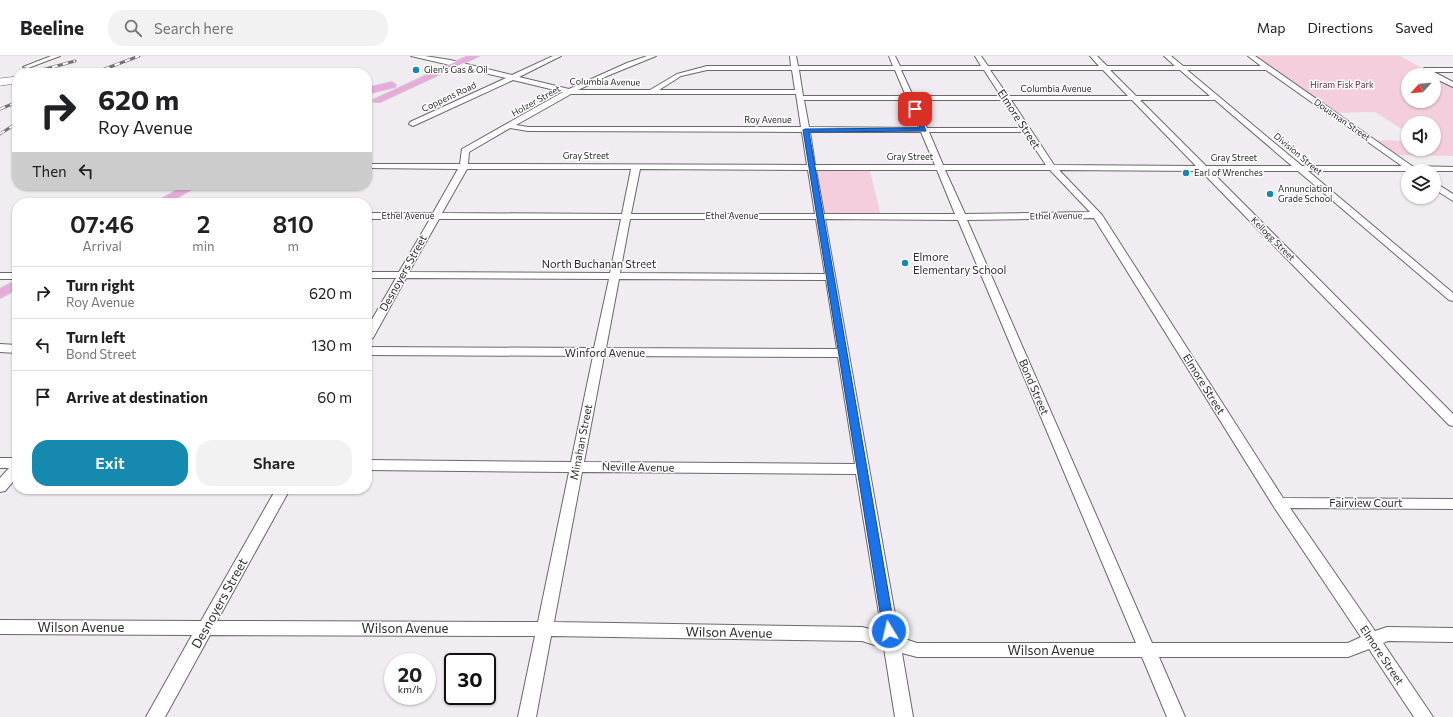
<!DOCTYPE html>
<style>
body{margin:0;font-family:Commissioner,sans-serif;background:#f2f2f2;color:#202124;height:100vh;display:flex;flex-direction:column;font-size:15px;white-space:nowrap}
*{box-sizing:border-box;margin:0}
p{font-size:13px;color:#757577}
.icon{flex:none;width:22px;height:22px;fill:none;stroke:currentColor;stroke-width:2;stroke-linecap:round;stroke-linejoin:round}
.map{position:relative;flex:1;overflow:hidden}
.panel{position:absolute;left:12px;top:142px;width:360px;height:296px;display:flex;flex-direction:column;background:#fff;border-radius:16px;box-shadow:0 1px 3px #0004}
.panel>*{flex:none}
.guide{position:absolute;left:12px;top:12px;width:360px;height:122px;border-radius:16px;box-shadow:0 1px 3px #0004;background:#fff;color:#202124;overflow:hidden}
.needle{width:26px;rotate:244deg}
.buttons{position:absolute;left:1401px;top:12px;display:grid;gap:8px}
.buttons a{display:grid;place-items:center;width:40px;height:40px;border-radius:50%;background:#fff;box-shadow:0 1px 3px #0004;font-size:20px}
.speed{position:absolute;left:384px;top:597px;display:flex;gap:8px;font-size:20px;font-weight:700;text-align:center}
.speed>*{display:grid;place-content:center;width:52px;height:52px;border-radius:50%;background:#fff;box-shadow:0 1px 3px #0004;line-height:1}
.speed small{font-size:10px;font-weight:400}
.speed .limit{border:2px solid #111;border-radius:6px;background:#fff;color:#111}
.pin{position:absolute;display:grid;place-items:center;width:34px;height:34px;color:#fff;margin:-17px;border-radius:8px;box-shadow:0 2px 6px #0006}
.me{position:absolute;width:44px;margin:-22px;rotate:351deg;stroke-linejoin:round;filter:drop-shadow(0 0 3px #0008)}
.turn{display:flex;align-items:center;gap:14px;height:84px;padding:0 20px;font-size:18px}
.turn .icon{width:52px;height:52px;stroke-width:2.5}
.turn b{display:block;font-size:28px;line-height:34px}
.then{display:flex;align-items:center;height:38px;padding:0 20px;background:#0003;gap:8px;font-size:15px}
.eta{display:flex;justify-content:space-evenly;align-items:center;height:68px;text-align:center}
.eta b{font-size:24px;font-weight:600;line-height:28px}
.primary-button{display:flex;gap:8px;margin-top:auto;padding:8px 20px}
.primary-button a{flex:1;height:46px;border-radius:16px;background:#1589ae;color:#fff;font-size:16px;font-weight:600;line-height:46px;text-align:center}
.primary-button a+a{background:#f2f2f2;color:#202124}
ul{padding:0;list-style:none}
li{display:flex;align-items:center;gap:12px;height:52px;padding:0 20px;border-top:1px solid #e0e0e0}
li div{flex:1}
li b{display:block;font-size:15px}
li em{font-style:normal}
header{display:flex;align-items:center;gap:24px;box-sizing:border-box;height:56px;padding:0 20px;background:#fff;border-bottom:1px solid #e0e0e0}
header strong{font-size:19px}
nav{display:flex;gap:22px;margin-inline-start:auto;font-size:14px}
.search{width:280px;height:36px;background:#f2f2f2;display:flex;align-items:center;gap:10px;box-sizing:border-box;padding:0 14px;border-radius:16px;color:#757577;font-size:15px}
.map>svg:first-child{display:block}
</style>
<header>
<strong>Beeline</strong>
<div class="search"><svg class="icon" aria-label="search" viewBox="0 0 24 24"><circle cx="10" cy="10" r="6"/><path d="M15 15l6 6"/></svg>Search here</div>
<nav><a>Map</a><a>Directions</a><a>Saved</a></nav>
</header>
<div class="map">
<svg width="1453" height="661" viewBox="0 0 1453 661">
<rect width="100%" height="100%" fill="#f0ecf2"/>
<g fill="#f4cedc" fill-rule="evenodd">
<path d="M1251,0H1400L1453,29V100L1392,99L1370,84L1408,85V93H1434V67H1408V77L1375,56L1332,57ZM1408,19H1434V45H1408Z"/>
<path d="M811,110L869,111L881,160H820Z"/>
</g>
<g fill="none" stroke-linecap="round" stroke-linejoin="round">
<g stroke="#6c686d" stroke-width="2">
<g id="minor">
<path d="M51,0H60L28,12L23,11Z"/>
<path d="M411,0H425L450,4L512,19L553,0H561L519,21L569,33L627,7L647,0H656L607,20L578,34H650L677,18L707,10H791L790,0H796L798,10H893L889,0H895L900,10H981L975,0H981L988,10H1099L1090,0H1097L1107,10H1175L1164,0H1171L1183,10H1261L1248,0H1255L1412,110L1453,111V115H1308L1453,237V245L1449,244L1298,115H1211L1453,358V370L1449,369L1201,115L1059,114L1102,159L1283,442L1453,443V453L1290,452L1375,575L1387,571L1453,572V586L1388,585L1383,587L1433,661H1414L1369,593L1348,601H1159L1185,661H1167L1142,601H917L902,597L913,661H895L884,592L862,585L551,580L536,661H518L535,580L210,579L165,661H146L192,579L0,578V564L201,565L276,433H290L217,565L538,566L569,416L367,414V404L571,406L593,300L367,299V291L594,292L609,223L406,222L373,282L367,285V272L396,222H367V216H399L430,163H367V157H433L458,113L367,112V108H460L462,93L563,36L513,24L413,70L409,68L410,66L506,22ZM707,14H792L795,34H659L681,20ZM799,14H895L906,40H803ZM901,14H984L1001,40H913ZM990,14H1103L1128,40H1008ZM1110,14H1180L1210,40H1136ZM1187,14H1266L1402,110H1302ZM571,38H796L801,71H528L516,69ZM804,44H907L919,72L809,71ZM915,44H1003L1021,72H927ZM1011,44H1132L1196,110L1054,109ZM1140,44H1215L1292,110H1206ZM510,72L528,75L802,76L807,109L468,108L469,96ZM810,76H921L935,109H815ZM929,76H1024L1046,109H943ZM467,113H631L622,158L442,157ZM640,113L808,114L815,158H631ZM816,114H937L955,158H824ZM945,114H1050L1090,156L965,158ZM1094,162L1274,451L1361,581L1348,587H1152L967,164ZM439,163H621L610,217L409,216ZM630,163H816L825,218L620,217ZM825,163L958,164L1136,587H917L899,581ZM619,223L826,224L837,293L606,292ZM604,300L838,301L855,408L584,406ZM582,416L856,418L882,576L862,571L554,566Z"/>
<path d="M1425,12H1453V16H1434L1453,26V31L1434,22V19H1429L1423,15V13Z"/>
<path d="M99,15H197L200,17H96Z"/>
<path d="M1434,126L1453,138V145L1434,133Z"/>
<rect x="0" y="217" width="17" height="6"/>
<path d="M0,288L17,289V297L0,296Z"/>
<path d="M0,402H17V421L5,435L0,436V422L9,412H0Z"/>
</g>
</g>
<g stroke="#cccccd" stroke-width="2">
<g id="major">
<path d="M468,0H479L380,46H374L373,44Z"/>
<path d="M392,26L396,29L395,31L367,38V32Z"/>
<path d="M186,129H199L168,147H154Z"/>
<path d="M17,224V233L0,242V233Z"/>
</g>
</g>
<use href="#minor" fill="#fff" fill-rule="evenodd"/>
<use href="#major" fill="#e9a9da" fill-rule="evenodd"/>
<g stroke="#747275" stroke-width="3">
<g id="rail">
<path d="M31,17L75,5"/>
<path d="M94,17L139,0"/>
<path d="M0,27L17,21"/>
<path d="M0,53L17,46"/>
<path d="M0,78L17,67"/>
</g>
</g>
<use href="#rail" stroke="#fff" stroke-width="2" stroke-dasharray="5.5" stroke-linecap="butt"/>
<g stroke="#6c686d" stroke-width="8" stroke-linecap="butt">
<path id="minor-bridge" d="M0,26L17,24"/>
</g>
<use href="#minor-bridge" stroke="#fff" stroke-width="7"/>
</g>
<path fill="#1a73e8" stroke="#114b97" d="M913,51L917,53L926,75L809,76L895,575L894,579L889,581L885,579L883,575L803,74L805,73L920,72Z"/>
<g fill="#1589ae" stroke="#fff" stroke-width="1.5">
<circle cx="416" cy="14" r="4"/>
<circle cx="1186" cy="117" r="4"/>
<circle cx="1270" cy="138" r="4"/>
<circle cx="905" cy="207" r="4"/>
</g>
<g text-anchor="middle" stroke-width="3" stroke-linejoin="round" paint-order="stroke">
<g font-size="9" fill="#2c2b2d" stroke="#fff" text-anchor="start">
<text x="424" y="17">Glen's Gas &amp; Oil</text>
<text x="1194" y="120">Earl of Wrenches</text>
<text x="1278" y="136">Annunciation<tspan x="1278" dy="10">Grade School</tspan></text>
</g>
<g font-size="9" fill="#2c2b2d" stroke="#fff">
<text transform="translate(605 26) rotate(1)" y="3">Columbia Avenue</text>
<text x="1056" y="36">Columbia Avenue</text>
<text transform="translate(449 41) rotate(-25)" y="3">Coppens Road</text>
<text transform="translate(536 45) rotate(-29)" y="3">Holzer Street</text>
<text x="768" y="67">Roy Avenue</text>
<text transform="translate(1342 64) rotate(35)" y="3">Dousman Street</text>
<text transform="translate(1298 98) rotate(40)" y="3">Division Street</text>
<text x="586" y="103">Gray Street</text>
<text x="910" y="104">Gray Street</text>
<text x="1234" y="105">Gray Street</text>
<text x="408" y="163">Ethel Avenue</text>
<text x="732" y="163">Ethel Avenue</text>
<text transform="translate(1056 160) rotate(-1)" y="3">Ethel Avenue</text>
<text transform="translate(1273 183) rotate(45)" y="3">Kellogg Street</text>
</g>
<g font-size="9" fill="#6a2745" stroke="#fff">
<text x="1342" y="32">Hiram Fisk Park</text>
</g>
<g font-size="11" fill="#2c2b2d" stroke="#fff">
<text transform="translate(1019 63) rotate(57)" y="4">Elmore Street</text>
<text x="599" y="212">North Buchanan Street</text>
<text transform="translate(403 217) rotate(-61)" y="4">Desnoyers Street</text>
<text x="605" y="301">Winford Avenue</text>
<text transform="translate(1204 328) rotate(58)" y="4">Elmore Street</text>
<text transform="translate(1034 331) rotate(67)" y="4">Bond Street</text>
<text transform="translate(581 386) rotate(-79)" y="4">Minahan Street</text>
<text transform="translate(638 411) rotate(1)" y="4">Neville Avenue</text>
<text x="1366" y="451">Fairview Court</text>
<text transform="translate(1382 599) rotate(56)" y="4">Elmore Street</text>
</g>
<g font-size="11" fill="#2c2b2d" stroke="#fff" text-anchor="start">
<text x="913" y="205">Elmore<tspan x="913" dy="13">Elementary School</tspan></text>
</g>
<g font-size="13" fill="#2c2b2d" stroke="#fff">
<text transform="translate(219 547) rotate(-61)" y="5">Desnoyers Street</text>
<text x="81" y="576">Wilson Avenue</text>
<text x="405" y="577">Wilson Avenue</text>
<text transform="translate(729 576) rotate(1)" y="5">Wilson Avenue</text>
<text x="1051" y="599">Wilson Avenue</text>
</g>
</g>
</svg>
<div class="buttons">
<a><svg class="needle" viewBox="-14 -14 28 28"><path d="M0-13l5 13h-10z" fill="#e53935"/><path d="M0 13l5-13h-10z" fill="#757577"/></svg></a>
<a><svg class="icon" aria-label="sound" viewBox="0 0 24 24"><path d="M4 9h4l5-4v14l-5-4H4zM17 9q2 3 0 6"/></svg></a>
<a><svg class="icon" aria-label="layers" viewBox="0 0 24 24"><path d="M12 4l9 5-9 5-9-5zM3 14l9 5 9-5"/></svg></a>
</div>
<div class="speed"><div>20<small>km/h</small></div><div class="limit">30</div></div>
<div class="pin" style="left:915px;top:53px;background:#d93025"><svg class="icon" aria-label="arrive" viewBox="0 0 24 24"><path d="M6 21V4h12l-3 4 3 4H6"/></svg></div>
<svg class="me" style="left:889px;top:575px" viewBox="-20 -20 40 40"><circle r="17" fill="#1a73e8" stroke="#fff" stroke-width="3"/><path d="M0-11L8 9 0 5-8 9z" fill="#fff"/></svg>
<div class="guide">
<div class="turn"><svg class="icon" aria-label="right" viewBox="0 0 24 24"><path d="M7 20v-9h11M14 6l5 5-5 5"/></svg><div><b>620 m</b>Roy Avenue</div></div>
<div class="then">Then<svg class="icon" aria-label="left" viewBox="0 0 24 24"><path d="M17 20v-9H6M10 6l-5 5 5 5"/></svg></div>
</div>
<section class="panel">
<div class="eta">
<div><b>07:46</b><p>Arrival</p></div>
<div><b>2</b><p>min</p></div>
<div><b>810</b><p>m</p></div>
</div>
<ul>
<li><svg class="icon" aria-label="right" viewBox="0 0 24 24"><path d="M7 20v-9h11M14 6l5 5-5 5"/></svg><div><b>Turn right</b><p>Roy Avenue</p></div><em>620 m</em></li>
<li><svg class="icon" aria-label="left" viewBox="0 0 24 24"><path d="M17 20v-9H6M10 6l-5 5 5 5"/></svg><div><b>Turn left</b><p>Bond Street</p></div><em>130 m</em></li>
<li><svg class="icon" aria-label="arrive" viewBox="0 0 24 24"><path d="M6 21V4h12l-3 4 3 4H6"/></svg><div><b>Arrive at destination</b></div><em>60 m</em></li>
</ul>
<div class="primary-button"><a>Exit</a><a>Share</a></div>
</section>
</div>
